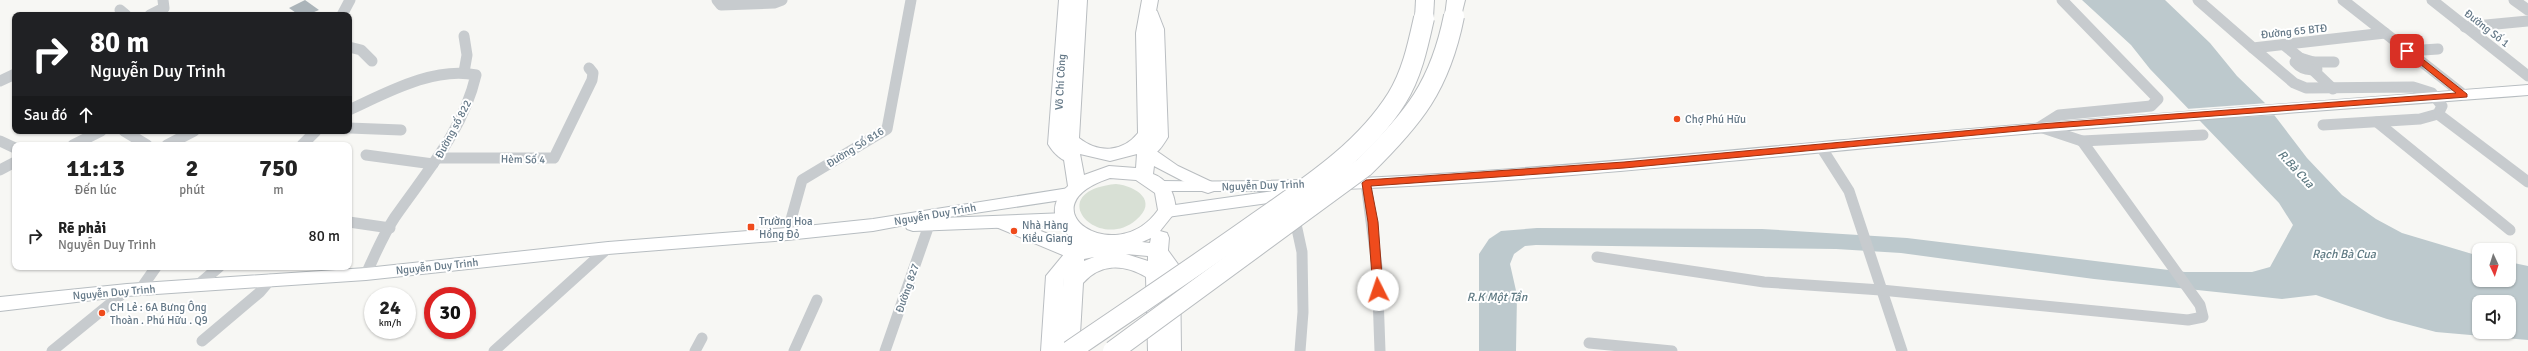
<!DOCTYPE html>
<html lang="vi">
<meta charset="utf-8">
<style>
body{margin:0;font-family:Signika,sans-serif;background:#f6f6f6;color:#222;height:100vh;display:flex;flex-direction:column;font-size:15px;white-space:nowrap}
*{box-sizing:border-box;margin:0}
p{font-size:13px;color:#767676}
.icon{flex:none;width:22px;height:22px;fill:none;stroke:currentColor;stroke-width:2;stroke-linecap:round;stroke-linejoin:round}
.map{position:relative;flex:1;overflow:hidden}
.sheet{position:absolute;left:12px;top:142px;width:340px;height:128px;display:flex;flex-direction:column;background:#fff;border-radius:8px;box-shadow:0 1px 3px #0004}
.sheet>*{flex:none}
.guide{position:absolute;left:12px;top:12px;width:340px;height:122px;border-radius:8px;box-shadow:0 1px 3px #0004;background:#202124;color:#fff;overflow:hidden}
.needle{width:26px;rotate:176deg}
.controls{position:absolute;left:2472px;top:243px;display:grid;gap:8px}
.controls a{display:grid;place-items:center;width:44px;height:44px;border-radius:8px;background:#fff;box-shadow:0 1px 3px #0004;font-size:20px}
.speed{position:absolute;left:364px;top:287px;display:flex;gap:8px;font-size:20px;font-weight:700;text-align:center}
.speed>*{display:grid;place-content:center;width:52px;height:52px;border-radius:50%;background:#fff;box-shadow:0 1px 3px #0004;line-height:1}
.speed small{font-size:10px;font-weight:400}
.speed .limit{border:6px solid #d22;background:#fff;color:#111}
.pin{position:absolute;display:grid;place-items:center;width:34px;height:34px;color:#fff;margin:-17px;border-radius:8px;box-shadow:0 2px 6px #0006}
.me{position:absolute;width:44px;margin:-22px;rotate:356deg;stroke-linejoin:round;filter:drop-shadow(0 0 3px #0008)}
.turn{display:flex;align-items:center;gap:14px;height:84px;padding:0 12px;font-size:18px}
.turn .icon{width:52px;height:52px;stroke-width:2.5}
.turn b{display:block;font-size:28px;line-height:34px}
.then{display:flex;align-items:center;height:38px;padding:0 12px;background:#0003;gap:8px;font-size:15px}
.eta{display:flex;justify-content:space-evenly;align-items:center;height:68px;text-align:center}
.eta b{font-size:24px;font-weight:700;line-height:28px}
ul{padding:0;list-style:none}
li{display:flex;align-items:center;gap:12px;height:52px;padding:0 12px}
li div{flex:1}
li b{display:block;font-size:15px}
li em{font-style:normal}
.map>svg:first-child{display:block}
</style>
<div class="map">
<svg width="2528" height="351" viewBox="0 0 2528 351">
<rect width="100%" height="100%" fill="#f7f7f4"/>
<path fill="#d8e0d5" d="M1116,184C1136,186 1159,201 1136,220C1097,253 1042,191 1116,184Z"/>
<path fill="#bdc9cd" fill-rule="evenodd" d="M2082,0H2165L2210,43L2237,76L2265,103L2307,158L2342,195L2376,219L2402,233L2479,256V280H2509V262L2528,266V340L2436,332L2387,319L2316,295L2282,299L2094,279L1901,253L1836,249L1536,245L1525,246L1514,254L1510,264L1517,295L1516,351H1479V254L1489,239L1501,231L1537,228L1762,229L1907,238L2185,272H2252L2270,267L2293,225L2279,203L2150,69L2131,45ZM2479,302H2509V332H2479Z"/>
<path fill="#f7f7f4" d="M2268,103L2277,115L2197,120L2186,109Z"/>
<path fill="#abb4b9" d="M305,0L319,10L307,15H299L289,8Z"/>
<g fill="none" stroke-linecap="round" stroke-linejoin="round">
<g stroke="#b7bdc1" stroke-width="2">
<g id="secondary">
<path d="M2528,85V95C2333,110 2138,123 1943,141C1731,160 1517,185 1303,190L1305,193L1303,197L1297,199L1167,217L1161,215L1159,211L1161,207L1273,191H1160L1154,190L1152,186L1154,182L1160,181C1392,185 1624,160 1855,139C2079,119 2303,102 2528,85Z"/>
<path d="M1069,188L1075,190L1077,194L1075,198L942,218L1066,213L1072,215L1074,219L1072,223L1066,225L913,231L907,229L905,225L873,231L787,240L608,254L366,280L127,296L0,311V297L127,284L366,268L608,242L787,228L873,219Z"/>
</g>
</g>
<g stroke="#babec2" stroke-width="2">
<g id="primary">
<path d="M1059,0H1073L1064,143L1079,158L1077,162C1065,165 1054,154 1048,144Z"/>
<path d="M1150,7L1157,11L1164,29L1168,137C1162,147 1154,160 1141,157L1139,153L1152,136L1148,29L1143,11Z"/>
<path d="M1158,244L1164,245L1180,267L1181,351H1161L1162,268L1149,250L1152,245Z"/>
<path d="M1075,247L1081,248L1084,253L1064,278L1061,351H1041L1046,276L1069,248Z"/>
</g>
</g>
<g stroke="#b9bdc0" stroke-width="2">
<path id="trunk" d="M1071,0H1087L1079,138C1098,153 1122,153 1138,133L1136,33L1142,0H1158L1152,33L1155,150L1178,166L1214,183L1217,187L1214,191L1208,193L1202,191L1154,166L1153,174C1169,180 1175,194 1176,211L1160,231L1167,233L1169,238L1166,274L1168,351H1148L1146,277C1124,264 1101,263 1083,283L1079,351H1059L1065,256L996,227L994,222L996,217L1003,216L1066,241L1071,237C1051,222 1049,203 1068,186L1061,140ZM1080,154L1110,161L1137,154L1136,168L1109,166L1084,175ZM1110,178L1136,180L1155,193L1158,210C1116,270 1022,207 1110,178ZM1151,238L1150,243L1142,242ZM1126,254L1148,256V261ZM1094,257L1084,261V259Z"/>
</g>
<g stroke="#b9bdc0" stroke-width="2">
<g id="motorway">
<path d="M1416,0H1434L1433,18L1430,22H1418L1415,18Z"/>
<path d="M1447,0H1465L1460,20H1448L1445,16Z"/>
</g>
</g>
<g stroke="#c7cbce" stroke-width="11">
<path d="M717,0L721,5L774,3L782,0"/>
<path d="M2198,0L2253,48L2385,33"/>
<path d="M2343,0L2464,95"/>
<path d="M2432,0L2528,76"/>
<path d="M2514,0L2528,10"/>
<path d="M120,10L126,15"/>
<path d="M150,15L164,8L163,0"/>
<path d="M342,15L350,0"/>
<path d="M2465,27L2528,21"/>
<path d="M464,36L467,55L464,72"/>
<path d="M2284,45L2300,58"/>
<path d="M349,47L361,50L372,61"/>
<path d="M2253,48L2294,83L2306,88L2413,87L2432,93L2442,106L2438,114L2420,119L2323,125"/>
<path d="M2407,51L2438,49"/>
<path d="M2300,58L2313,62L2317,69C2308,71 2301,69 2295,62Z"/>
<path d="M2313,62H2334"/>
<path d="M2313,70L2333,89"/>
<path d="M0,81L15,74"/>
<path d="M349,110C386,93 434,66 476,75C463,131 427,171 395,217C383,235 375,255 366,274"/>
<path d="M2438,114L2528,182"/>
<path d="M2377,122L2510,230"/>
<path d="M2040,127L2059,115L2151,106L2158,99L2062,0"/>
<path d="M2040,127L2082,141L2203,135"/>
<path d="M349,128L401,130"/>
<path d="M124,131L147,145"/>
<path d="M0,141L15,148"/>
<path d="M73,145L101,131"/>
<path d="M167,145L194,131"/>
<path d="M302,145L316,131"/>
<path d="M1821,147L1849,191L1902,351"/>
<path d="M366,155L433,164"/>
<path d="M438,158H554L592,80L593,73L589,68"/>
<path d="M0,170L15,162"/>
<path d="M1366,183L1377,267L1380,351"/>
<path d="M1294,215L1302,252L1303,312L1300,351"/>
<path d="M349,222L390,228"/>
<path d="M787,234L802,180L887,129L911,0"/>
<path d="M1597,257L1764,282L1881,290L2188,320L2203,317L2200,305L2082,141"/>
<path d="M198,285L219,267"/>
<path d="M140,290L156,267"/>
<path d="M202,341L260,292L271,279"/>
<path d="M1589,343L1672,351"/>
<path d="M52,351L127,290"/>
<path d="M494,351L608,248"/>
<path d="M695,351L702,338"/>
<path d="M794,351L817,300"/>
<path d="M885,351L929,225"/>
</g>
<use href="#secondary" fill="#fff" fill-rule="evenodd"/>
<use href="#primary" fill="#fff" fill-rule="evenodd"/>
<use href="#trunk" fill="#fff" fill-rule="evenodd"/>
<use href="#motorway" fill="#fff" fill-rule="evenodd"/>
<g stroke="#b9bdc0" stroke-width="22" stroke-linecap="butt">
<g id="motorway-bridge">
<path d="M1070,351C1133,308 1196,266 1258,222C1308,187 1364,151 1397,98C1412,74 1418,45 1424,18"/>
<path d="M1113,351L1364,167C1414,118 1440,86 1454,16"/>
</g>
</g>
<use href="#motorway-bridge" stroke="#fff" stroke-width="20"/>
</g>
<path fill="#ef4b1c" stroke="#9b3112" d="M2405,49H2410L2467,94V97L2040,129L1624,168L1371,186L1378,222L1383,290L1378,294L1373,290L1368,222L1362,183L1366,180L1624,162L2040,124L2456,93L2405,52Z"/>
<g fill="#ef4b1c" stroke="#fff" stroke-width="1.5">
<circle cx="1677" cy="119" r="4"/>
<rect x="747" y="223" width="8" height="8" rx="2"/>
<circle cx="1014" cy="231" r="4"/>
<circle cx="102" cy="313" r="4"/>
</g>
<g text-anchor="middle" stroke-width="4" stroke-linejoin="round" paint-order="stroke">
<g font-size="11" fill="#647887" stroke="#fff">
<text transform="translate(2487 28) rotate(38)" y="4">Đường Số 1</text>
<text transform="translate(2294 31) rotate(-6)" y="4">Đường 65 BTĐ</text>
<text transform="translate(1060 82) rotate(-87)" y="4">Võ Chí Công</text>
<text transform="translate(453 129) rotate(-62)" y="4">Đường số 822</text>
<text transform="translate(855 147) rotate(-32)" y="4">Đường Số 816</text>
<text transform="translate(523 159) rotate(1)" y="4">Hèm Số 4</text>
<text transform="translate(1263 185) rotate(-2)" y="4">Nguyễn Duy Trinh</text>
<text transform="translate(935 214) rotate(-10)" y="4">Nguyễn Duy Trinh</text>
<text transform="translate(437 266) rotate(-6)" y="4">Nguyễn Duy Trinh</text>
<text transform="translate(907 288) rotate(-71)" y="4">Đường 827</text>
<text transform="translate(114 292) rotate(-5)" y="4">Nguyễn Duy Trinh</text>
</g>
<g font-size="11" fill="#647887" stroke="#fff" text-anchor="start">
<text x="1685" y="123">Chợ Phú Hữu</text>
<text x="759" y="225">Trường Hoa<tspan x="759" dy="13">Hồng Đỏ</tspan></text>
<text x="1022" y="229">Nhà Hàng<tspan x="1022" dy="13">Kiều Giang</tspan></text>
<text x="110" y="311">CH Lẻ : 6A Bưng Ông<tspan x="110" dy="13">Thoàn . Phú Hữu . Q9</tspan></text>
</g>
<g font-size="12" font-style="italic" fill="#5f7a83" stroke="#fff">
<text transform="translate(2296 169) rotate(47)" y="4">R.Bà Cua</text>
<text x="2344" y="258">Rạch Bà Cua</text>
<text x="1497" y="301">R.K Một Tần</text>
</g>
</g>
</svg>
<div class="controls">
<a><svg class="needle" viewBox="-14 -14 28 28"><path d="M0-13l5 13h-10z" fill="#e53935"/><path d="M0 13l5-13h-10z" fill="#767676"/></svg></a>
<a><svg class="icon" aria-label="sound" viewBox="0 0 24 24"><path d="M4 9h4l5-4v14l-5-4H4zM17 9q2 3 0 6"/></svg></a>
</div>
<div class="speed"><div>24<small>km/h</small></div><div class="limit">30</div></div>
<div class="pin" style="left:2407px;top:51px;background:#d93025"><svg class="icon" aria-label="arrive" viewBox="0 0 24 24"><path d="M6 21V4h12l-3 4 3 4H6"/></svg></div>
<svg class="me" style="left:1378px;top:290px" viewBox="-20 -20 40 40"><circle r="19" fill="#fff"/><path d="M0-13L10 11 0 6-10 11z" fill="#ef4b1c"/></svg>
<div class="guide">
<div class="turn"><svg class="icon" aria-label="right" viewBox="0 0 24 24"><path d="M7 20v-9h11M14 6l5 5-5 5"/></svg><div><b>80 m</b>Nguyễn Duy Trinh</div></div>
<div class="then">Sau đó<svg class="icon" aria-label="ahead" viewBox="0 0 24 24"><path d="M12 20V5M6 11l6-6 6 6"/></svg></div>
</div>
<section class="sheet">
<div class="eta">
<div><b>11:13</b><p>Đến lúc</p></div>
<div><b>2</b><p>phút</p></div>
<div><b>750</b><p>m</p></div>
</div>
<ul>
<li><svg class="icon" aria-label="right" viewBox="0 0 24 24"><path d="M7 20v-9h11M14 6l5 5-5 5"/></svg><div><b>Rẽ phải</b><p>Nguyễn Duy Trinh</p></div><em>80 m</em></li>
</ul>
</section>
</div>
